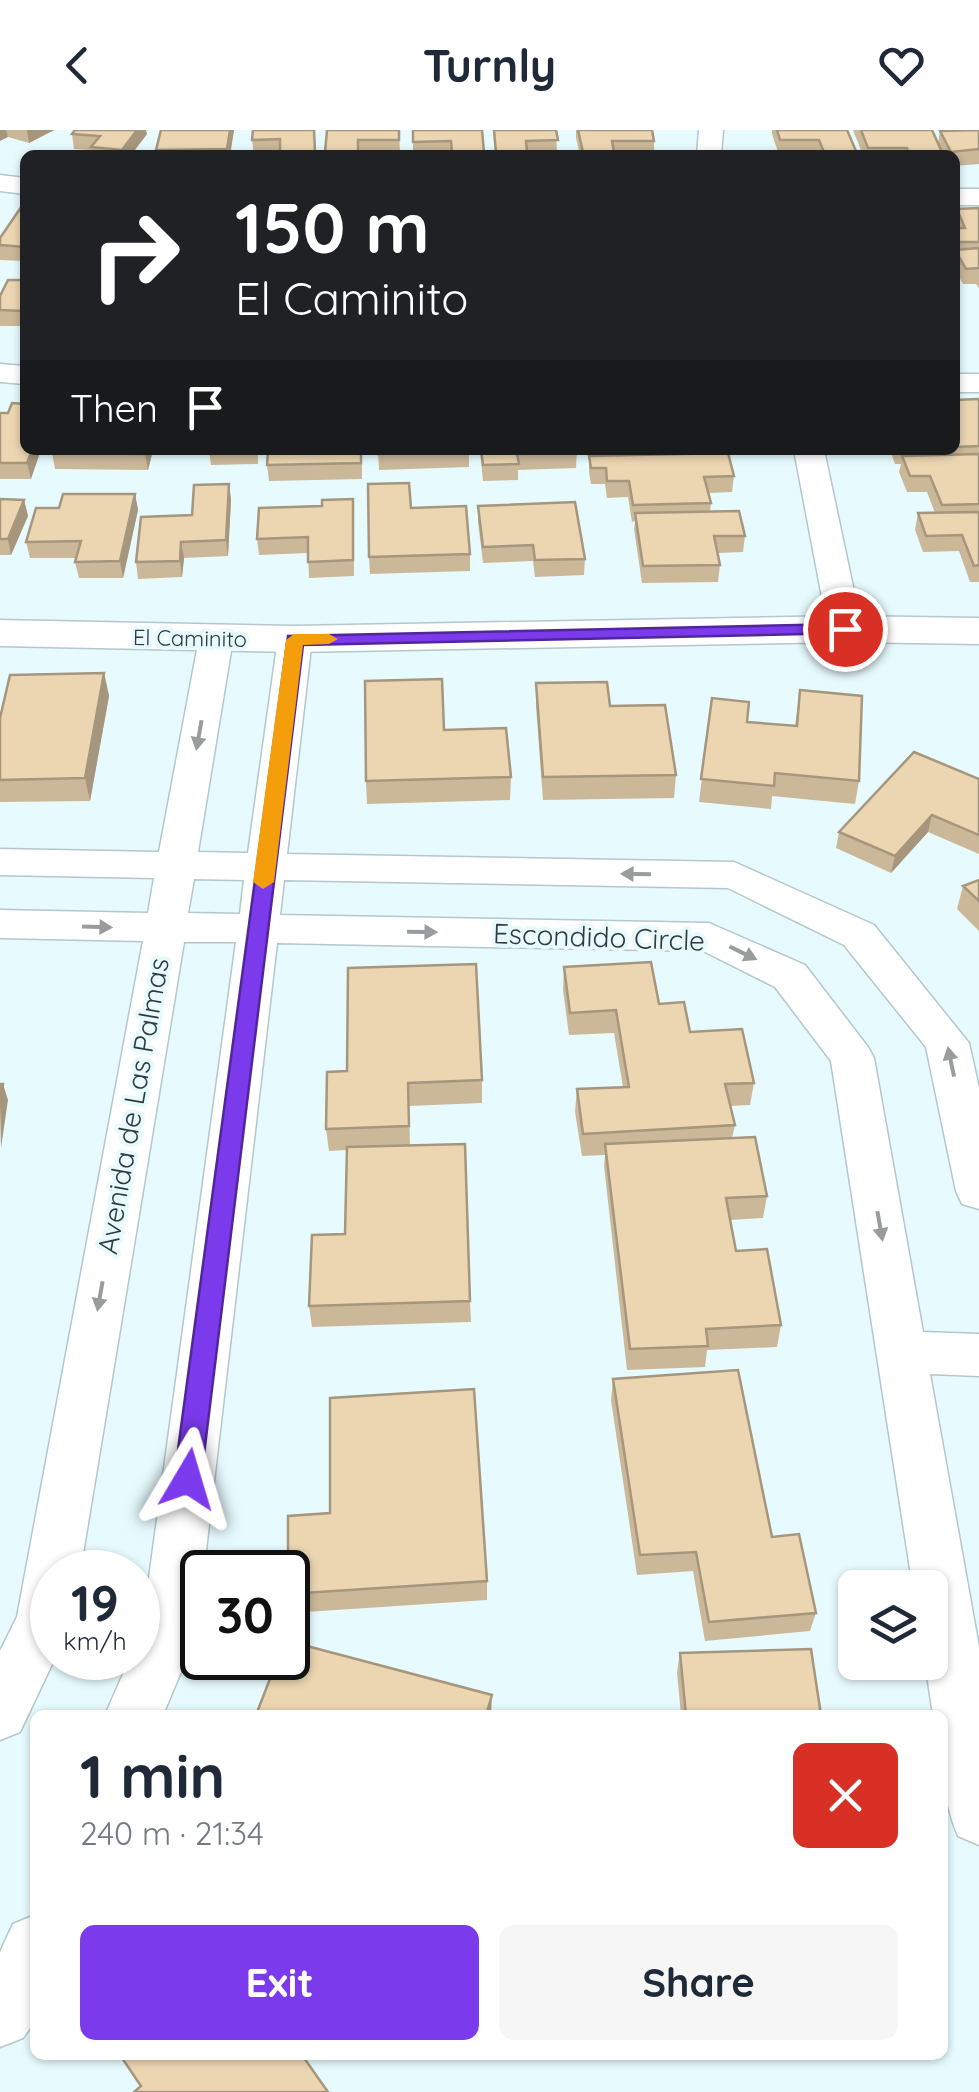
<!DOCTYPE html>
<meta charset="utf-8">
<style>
body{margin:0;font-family:Quicksand,sans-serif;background:#f6f6f7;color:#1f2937;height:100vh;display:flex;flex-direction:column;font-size:38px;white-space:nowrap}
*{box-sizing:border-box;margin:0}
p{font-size:32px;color:#747a83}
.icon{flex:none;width:55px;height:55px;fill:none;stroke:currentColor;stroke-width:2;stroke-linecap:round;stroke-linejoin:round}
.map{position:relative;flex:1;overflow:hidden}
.panel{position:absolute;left:30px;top:1580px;width:918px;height:350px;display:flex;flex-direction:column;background:#fff;border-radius:15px;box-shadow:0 2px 8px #0004}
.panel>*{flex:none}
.top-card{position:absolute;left:20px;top:20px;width:940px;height:305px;border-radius:15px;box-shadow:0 2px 8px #0004;background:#202124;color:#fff;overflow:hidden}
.fabs{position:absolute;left:838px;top:1440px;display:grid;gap:20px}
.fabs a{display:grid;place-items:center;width:110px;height:110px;border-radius:15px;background:#fff;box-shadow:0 2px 8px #0004;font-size:50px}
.speed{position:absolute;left:30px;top:1420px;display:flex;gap:20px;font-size:50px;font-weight:700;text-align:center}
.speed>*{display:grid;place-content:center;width:130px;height:130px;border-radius:50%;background:#fff;box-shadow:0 2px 8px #0004;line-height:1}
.speed small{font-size:25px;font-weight:400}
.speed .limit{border:5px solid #111;border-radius:15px;background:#fff;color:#111}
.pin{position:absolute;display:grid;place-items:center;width:85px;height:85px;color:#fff;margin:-42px;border:5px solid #fff;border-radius:50%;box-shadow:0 2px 10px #0007}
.me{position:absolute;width:110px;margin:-55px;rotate:7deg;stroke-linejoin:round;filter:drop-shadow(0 0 8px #0008)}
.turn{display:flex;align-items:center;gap:35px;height:210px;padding:0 50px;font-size:45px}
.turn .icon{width:130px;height:130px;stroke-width:2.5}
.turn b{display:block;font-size:70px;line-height:85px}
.then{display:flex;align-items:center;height:95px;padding:0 50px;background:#0003;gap:20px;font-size:38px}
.round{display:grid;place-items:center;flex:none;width:105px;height:105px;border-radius:15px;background:#f6f6f7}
.overview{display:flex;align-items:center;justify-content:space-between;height:170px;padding:0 50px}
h1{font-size:60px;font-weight:700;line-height:75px}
.cta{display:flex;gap:20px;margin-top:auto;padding:20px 50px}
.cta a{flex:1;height:115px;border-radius:15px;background:#7c3aed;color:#fff;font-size:40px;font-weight:700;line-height:115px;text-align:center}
.cta a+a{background:#f6f6f7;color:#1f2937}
header{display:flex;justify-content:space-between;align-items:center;height:130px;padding:0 50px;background:#fff;font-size:45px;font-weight:700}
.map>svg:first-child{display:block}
</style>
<header><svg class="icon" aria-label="back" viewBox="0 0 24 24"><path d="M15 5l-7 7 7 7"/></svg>Turnly<svg class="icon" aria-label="heart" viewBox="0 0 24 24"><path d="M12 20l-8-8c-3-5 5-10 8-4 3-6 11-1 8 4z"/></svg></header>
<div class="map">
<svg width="979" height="1962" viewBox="0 0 979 1962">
<rect width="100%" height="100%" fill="#e7fbfe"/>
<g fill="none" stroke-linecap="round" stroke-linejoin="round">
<g stroke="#b4c7cb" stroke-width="3">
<g id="street">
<path d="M699,0H723L721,25H697Z"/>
<path d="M0,45L25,48V64L0,61Z"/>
<rect x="955" y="59" width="24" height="16"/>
<path d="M0,234L25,236V254L0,252Z"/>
<rect x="955" y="244" width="24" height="18"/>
<path d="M794,320H824L862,499L857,506L845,509L833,506L828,499Z"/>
<path d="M216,499L228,502L233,509L198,722L248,723L278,509L283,502L295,499L307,502L312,509L287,724L734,732L874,795L969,913L979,958V1079L962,1074L956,1061L926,917L844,815L728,758L284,750L280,785L709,793L805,835L868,917L874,928L923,1202L979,1204V1246L930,1244L979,1517V1715L958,1706C941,1667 942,1627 942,1585H933L925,1532H930V1458H913L831,931L775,857L703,821L277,813L196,1506L163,1585H105L130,1528H138L236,812H184L80,1442H52L55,1528L20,1602L0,1610V1521L17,1487L143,811L0,808V780L148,783L154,748L0,745V719L159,722L199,509L204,502ZM194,749L244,750L240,784L188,783Z"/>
<path d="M35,1785V1891L23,1908L0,1917V1822L13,1794Z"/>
</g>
</g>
<g stroke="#b4c7cb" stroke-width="3">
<path id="secondary" d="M845,486L979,488V514L845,512L295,522L0,516V490L295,496Z"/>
</g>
<use href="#street" fill="#fff" fill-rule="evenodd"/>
<use href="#secondary" fill="#fff" fill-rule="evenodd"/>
</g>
<g fill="#cbb899">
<path d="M0,0H54L29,13L8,7Z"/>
<path d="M161,0H234L230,25H157L156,20Z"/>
<path d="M314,0L315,25H254L252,10Z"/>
<path d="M327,0H399L400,24L326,25Z"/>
<path d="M413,0H482L484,25H413Z"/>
<path d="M493,0H556L557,24L495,25Z"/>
<path d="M576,0H652L654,11V25H580L576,8Z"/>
<path d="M772,0H847L856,21V25H779L772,4Z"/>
<path d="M853,0H932L938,13L940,1L979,0V34L955,36V25H943L942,23L941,25H863Z"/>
<path d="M72,4H147L131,25H92L91,20L74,19Z"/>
<path d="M25,73V131L0,130V108Z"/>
<path d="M979,78V158L976,154H963L955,140V89L957,79Z"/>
<path d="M25,150V196H0V166Z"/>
<path d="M979,269V452H970L959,421L923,422L915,400L918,383H935L927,362H907L899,342L901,334H895L890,320H955V270Z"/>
<path d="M25,274L31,349H0V283H8Z"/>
<path d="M53,320H153L148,340L55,339L52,323Z"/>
<path d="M209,320H258V334L211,335Z"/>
<path d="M362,320V349L269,351L267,335Z"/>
<path d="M378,320H469V337L379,340Z"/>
<path d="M480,320H577L576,338L518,340V350L483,351Z"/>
<path d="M615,320H730L729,326L734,346L732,362L708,363L711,373L710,382L745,406L743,422L717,423L720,435L718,452L642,453L634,399L635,391L632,392L628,367L607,368L605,354H591L589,342V326H616Z"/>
<path d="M229,354L231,370L228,426L184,428L182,447L138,449L136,432Z"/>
<path d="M135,364L138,380L123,448H79L75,432L76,428H30L26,412L59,378Z"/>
<path d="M0,369L24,370L28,386L11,425H0Z"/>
<path d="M353,369L354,446L309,448L308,423L259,425L257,409L322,376Z"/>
<path d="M478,376L585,429L584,445L535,447L533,431L483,433L478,392Z"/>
<path d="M411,378L470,424V441L370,444L369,427Z"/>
<path d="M104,543L109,566L90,671L0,672V588Z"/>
<path d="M536,553L610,576L676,645L674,668L543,670L536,576Z"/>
<path d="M800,560L859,651L855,674L772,666L771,679L699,672L712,568L747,592L795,596Z"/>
<path d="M444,600L511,647L510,670L367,674L366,651Z"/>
<path d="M979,649V724L928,702L891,743L836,718L839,702Z"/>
<path d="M979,750V801L957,779L963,756Z"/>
<path d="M564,837L659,874L690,902L754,953L750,975L730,976L735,995L732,1008L767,1066L763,1088L730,1090L736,1121L781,1195L777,1217L707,1220L705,1237L627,1240L604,1036L605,1025L582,1026L575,982L577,959L623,957L614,903L569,905L563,860Z"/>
<path d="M327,942L482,950V973L409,976L410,1015L470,1171L471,1192L312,1197L309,1176L345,1104L347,1020L329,1021L326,999Z"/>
<path d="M613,1249L772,1407L816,1483L810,1501L705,1511L693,1441L637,1445L611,1270Z"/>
<path d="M288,1386L487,1451V1470L291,1483L288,1466Z"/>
<path d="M680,1523L821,1585H681L677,1542Z"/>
</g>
<g fill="#a5967d">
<path d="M0,0H6L8,7L0,11Z"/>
<path d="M27,0H54L29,13Z"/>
<path d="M137,0H146L147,4L131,25H122V20Z"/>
<path d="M230,0H234L230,25H228Z"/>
<path d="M32,320H41L31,349L27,333Z"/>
<path d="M146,320H153L148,340L145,324Z"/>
<path d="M229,354L231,370L228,426L226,410Z"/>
<path d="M135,364L138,380L123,448L120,431Z"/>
<path d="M24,370L28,386L11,425L8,409Z"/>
<path d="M181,412L184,428L182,447L180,431Z"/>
<path d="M104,543L109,566L90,671L85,648Z"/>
<path d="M932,685L928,702L891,743L895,726Z"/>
<path d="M3,954L8,970L1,1018L0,976Z"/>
<path d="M492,1565L491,1585H486Z"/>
</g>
<g fill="#ecd6b2" stroke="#a5967d" stroke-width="2.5">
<path d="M75,0H137L122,20L91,17L100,6L72,4Z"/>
<path d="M161,0H230L227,19L156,20Z"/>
<path d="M253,0H314L315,22L280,23V9L252,10Z"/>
<path d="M327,0H399V10H358V22H325Z"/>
<path d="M413,0H482L484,22L452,23L451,11L413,12Z"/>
<path d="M494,0H556L558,10L526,11L527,22H496Z"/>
<path d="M578,0H652L654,11H612L614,22H583Z"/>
<path d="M777,0H847L856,21L824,22L819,10H780Z"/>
<path d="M861,0H932L942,22H908L907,18H868Z"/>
<path d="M979,0V19L951,22L940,1Z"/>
<path d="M24,73L25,117L0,115V108Z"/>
<path d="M979,78V112H955V98H965L957,79Z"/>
<path d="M979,118V138L966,139L955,120Z"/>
<path d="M8,150H25V181L0,180V166Z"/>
<path d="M979,269V316L955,317V270Z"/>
<path d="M12,273L25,274V320H32L27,333H0V283H8Z"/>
<path d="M53,320H146L145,324L52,323Z"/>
<path d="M268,320H361V333L267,335Z"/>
<path d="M378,320H469V321L378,324Z"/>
<path d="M481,320H577V322L517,324L519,334L483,335Z"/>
<path d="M728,323L734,346L704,347L711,373L633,375L629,351H607L606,338H591L589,326Z"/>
<path d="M979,324V374L942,375L930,346H910L902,326Z"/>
<path d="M409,353L411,378L466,376L470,424L369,427L368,354Z"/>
<path d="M229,354L226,410L181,412L180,431L136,432L141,387L192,385L194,355Z"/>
<path d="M63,364H135L120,431L75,432L81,411L26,412L36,378H59Z"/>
<path d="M0,369L24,370L8,409H0Z"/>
<path d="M353,369V430L308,432V407L257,409L259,378L322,376V370Z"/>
<path d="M575,372L585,429L535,430L533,415L483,417L478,376Z"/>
<path d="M739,381L745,406H714L720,435L643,436L635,383Z"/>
<path d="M979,382V435L974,436L962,405L926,406L918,383Z"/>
<path d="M104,543L85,648L0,650V588L10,545Z"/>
<path d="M442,549L444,600L506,598L511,647L366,651L365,551Z"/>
<path d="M607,552L610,576L665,575L676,645L543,647L536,553Z"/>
<path d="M800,560L862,566L859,651L775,643L774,656L701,649L712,568L749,572L747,592L797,596Z"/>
<path d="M914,622L979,649V705L932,685L895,726L839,702Z"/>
<path d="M979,750V771L963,756Z"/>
<path d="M651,832L659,874L684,872L690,902L742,899L754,953L725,954L735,995L583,1004L577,959L629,957L616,880L570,883L564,837Z"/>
<path d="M476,834L482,950L408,953L409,996L326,999L327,942L347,941L348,838Z"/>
<path d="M0,954H3L0,976Z"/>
<path d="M755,1007L767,1066L726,1068L736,1121L767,1119L781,1195L706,1199L708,1216L630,1219L605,1014Z"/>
<path d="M465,1014L470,1171L309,1176L312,1105L345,1104L347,1017Z"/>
<path d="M738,1240L772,1407L799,1404L816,1483L709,1492L696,1422L640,1425L613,1249Z"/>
<path d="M474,1259L487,1451L288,1464V1386L330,1383V1268Z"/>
<path d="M288,1511L492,1565L486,1585H256L278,1528H288Z"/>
<path d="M811,1519L821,1585H686L680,1523Z"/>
<path d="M120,1925H302L328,1962H134L141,1956Z"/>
</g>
<defs><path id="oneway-solid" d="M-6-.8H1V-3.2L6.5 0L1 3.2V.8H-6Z" transform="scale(2.5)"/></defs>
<g fill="#989c9d">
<use href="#oneway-solid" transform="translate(199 605) rotate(100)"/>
<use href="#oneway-solid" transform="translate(636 744) rotate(-179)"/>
<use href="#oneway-solid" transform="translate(97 797) rotate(2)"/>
<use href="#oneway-solid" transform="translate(422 802) rotate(1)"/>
<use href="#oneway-solid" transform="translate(743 823) rotate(26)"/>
<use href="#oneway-solid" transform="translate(951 932) rotate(-102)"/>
<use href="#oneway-solid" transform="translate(880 1096) rotate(80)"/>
<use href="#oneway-solid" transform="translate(100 1166) rotate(100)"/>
</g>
<path fill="#7c3aed" stroke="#51269a" stroke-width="2.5" d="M845,494L854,499L851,503L303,515L201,1349L197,1358L188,1361L178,1358L174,1349L288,506Z"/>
<path fill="#f59e0b" d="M294,504H329L338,509L329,514L303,515L274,752L263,759L253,752L286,510Z"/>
<g text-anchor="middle" stroke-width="8" stroke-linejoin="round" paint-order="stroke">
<g font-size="22" fill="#323a3b" stroke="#e7fbfe">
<text transform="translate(190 508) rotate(1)" y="8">El Caminito</text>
</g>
<g font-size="28" fill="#323a3b" stroke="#e7fbfe">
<text transform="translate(599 807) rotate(2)" y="10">Escondido Circle</text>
<text transform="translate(133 976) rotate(-80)" y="10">Avenida de Las Palmas</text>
</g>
</g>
</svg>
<div class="fabs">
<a><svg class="icon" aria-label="layers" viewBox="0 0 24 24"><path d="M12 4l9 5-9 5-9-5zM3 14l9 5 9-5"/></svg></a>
</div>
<div class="speed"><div>19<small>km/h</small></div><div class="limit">30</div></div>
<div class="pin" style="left:845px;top:499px;background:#d93025"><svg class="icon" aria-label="arrive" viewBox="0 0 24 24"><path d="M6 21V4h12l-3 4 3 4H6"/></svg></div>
<svg class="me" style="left:188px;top:1349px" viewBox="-20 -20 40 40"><path d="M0-17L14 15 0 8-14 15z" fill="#7c3aed" stroke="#fff" stroke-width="4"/></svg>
<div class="top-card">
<div class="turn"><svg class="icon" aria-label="right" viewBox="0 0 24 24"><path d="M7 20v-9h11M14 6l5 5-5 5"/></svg><div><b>150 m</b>El Caminito</div></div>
<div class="then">Then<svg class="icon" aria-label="arrive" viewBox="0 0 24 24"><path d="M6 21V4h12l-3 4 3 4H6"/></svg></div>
</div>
<section class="panel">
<div class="overview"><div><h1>1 min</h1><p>240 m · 21:34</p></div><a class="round" style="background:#d93025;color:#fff"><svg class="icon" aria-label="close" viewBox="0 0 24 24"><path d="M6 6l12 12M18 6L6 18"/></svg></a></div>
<div class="cta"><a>Exit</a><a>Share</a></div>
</section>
</div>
